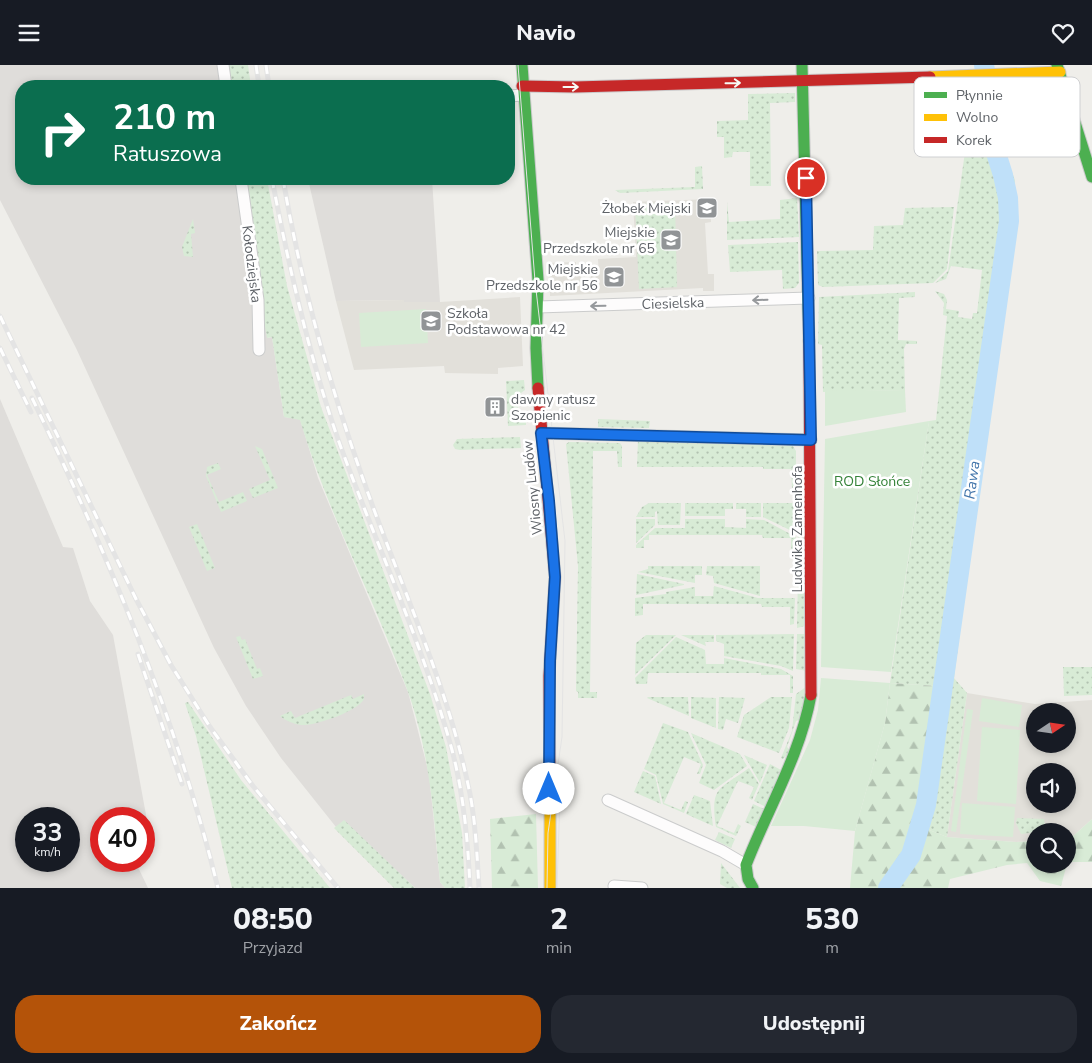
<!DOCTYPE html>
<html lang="pl">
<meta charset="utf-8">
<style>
body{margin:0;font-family:"Nunito Sans",sans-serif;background:#242831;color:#f1f3f6;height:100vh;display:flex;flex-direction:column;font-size:19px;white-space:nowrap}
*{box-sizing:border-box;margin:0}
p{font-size:16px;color:#9ea1a6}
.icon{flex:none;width:28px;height:28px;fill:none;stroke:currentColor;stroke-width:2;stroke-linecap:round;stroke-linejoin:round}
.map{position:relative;height:823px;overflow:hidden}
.panel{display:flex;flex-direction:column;background:#171b24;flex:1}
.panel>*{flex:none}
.hud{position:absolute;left:15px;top:15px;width:500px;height:105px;border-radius:20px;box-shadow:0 2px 8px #0003;background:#0b6e4f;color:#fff;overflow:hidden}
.needle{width:32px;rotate:77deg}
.controls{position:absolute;left:1026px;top:638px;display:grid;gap:10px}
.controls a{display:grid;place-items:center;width:50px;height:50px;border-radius:50%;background:#171b24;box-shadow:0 2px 8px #0003;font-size:25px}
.speed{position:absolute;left:15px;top:742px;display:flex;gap:10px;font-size:25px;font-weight:700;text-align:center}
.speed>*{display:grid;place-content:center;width:65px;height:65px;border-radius:50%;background:#171b24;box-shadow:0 2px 8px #0003;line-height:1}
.speed small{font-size:12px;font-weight:400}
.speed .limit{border:8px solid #d22;background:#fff;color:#111}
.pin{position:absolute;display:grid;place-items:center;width:42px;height:42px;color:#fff;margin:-21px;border:2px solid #fff;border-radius:50%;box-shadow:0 1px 5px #0007}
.me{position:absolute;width:55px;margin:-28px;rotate:0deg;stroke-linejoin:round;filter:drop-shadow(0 0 4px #0008)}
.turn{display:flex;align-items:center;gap:18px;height:105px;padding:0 15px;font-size:22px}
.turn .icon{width:65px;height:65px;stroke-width:2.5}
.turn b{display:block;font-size:35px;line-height:42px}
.eta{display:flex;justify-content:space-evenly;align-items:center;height:85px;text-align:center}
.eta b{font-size:30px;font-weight:800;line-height:35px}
.action{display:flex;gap:10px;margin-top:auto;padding:10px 15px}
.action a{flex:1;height:58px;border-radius:20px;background:#b45309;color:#fff;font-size:20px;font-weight:800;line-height:58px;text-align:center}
.action a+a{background:#242831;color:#f1f3f6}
header{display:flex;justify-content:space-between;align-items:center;height:65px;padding:0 15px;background:#171b24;font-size:22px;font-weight:800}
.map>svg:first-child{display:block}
</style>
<header><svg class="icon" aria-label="menu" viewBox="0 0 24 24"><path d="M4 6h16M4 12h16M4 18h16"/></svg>Navio<svg class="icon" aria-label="heart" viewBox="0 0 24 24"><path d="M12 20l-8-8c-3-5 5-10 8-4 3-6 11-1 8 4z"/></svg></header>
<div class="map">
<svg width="1092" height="823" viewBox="0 0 1092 823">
<defs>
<pattern id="grass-dots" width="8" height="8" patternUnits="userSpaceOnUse" patternTransform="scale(1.25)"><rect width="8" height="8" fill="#d8ebd6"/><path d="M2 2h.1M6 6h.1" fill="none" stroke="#b2c2b1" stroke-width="1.8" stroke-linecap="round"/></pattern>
<pattern id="forest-firs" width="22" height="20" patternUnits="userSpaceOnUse" patternTransform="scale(1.25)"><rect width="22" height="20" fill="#d8ebd6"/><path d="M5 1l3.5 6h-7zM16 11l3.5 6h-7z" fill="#b2c2b1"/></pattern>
</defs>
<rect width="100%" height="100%" fill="#efeeea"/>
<g fill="#dfddda" fill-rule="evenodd">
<path d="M0,0H228L231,21H21V114H245L268,273L272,272L284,352L300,354L318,413L408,627L429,709L440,817L445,823H415L344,756L336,762L281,693L246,641L214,583L76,283L0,135Z"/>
<path d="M308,114H432L440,237H404L403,235L336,236Z"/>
<path d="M0,334L63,482L73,483L90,536L113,570L151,777L144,781V754H101V796H135L148,823H0ZM26,754H69V796H26Z"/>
</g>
<g fill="#e2e0da" fill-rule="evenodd">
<path d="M710,134L711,157L705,158L708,209H714V226H703V223L550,231L549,198L576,197V200H580L581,214L590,215L591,211L599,210L598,194L636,192L633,137Z"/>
<path d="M520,232L523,301L498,303V309L445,308L444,301L354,305L336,236L404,235V237H440Z"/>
<path d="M967,628L1035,639L1092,635V754L1071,773L1068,774V766H1035V776L1016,777L947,772ZM1035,646H1068V679H1035ZM1035,706H1068V739H1035Z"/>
</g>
<g fill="url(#grass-dots)">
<path d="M228,0H248L251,21H231Z"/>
<path d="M795,28V37L770,38L771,121H750V87H733L732,92L724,93V72H717V56L748,55V29Z"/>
<path d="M980,28H999L1000,76L1015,115V147L954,613L967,628L947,772L914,759L936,621L890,618L929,356L936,355L947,251L943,250L944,238L935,226L944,229L947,235L946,244L959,246L958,252L972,254L973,248H977L982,205L951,201L946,214L935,218L948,206L965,87Z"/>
<path d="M702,101L703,124L620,128L615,125L695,122V102Z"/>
<path d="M245,114H267L287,221L321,342L430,629L446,682L462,768L465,823H445L440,817C434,753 430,688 408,627C375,535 328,449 300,355L284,352L272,272L267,273L264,256Z"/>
<path d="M797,133L799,172L727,175V137L729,157L780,154V135Z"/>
<path d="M675,138L677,222L639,224L635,139Z"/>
<path d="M954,142L947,204L933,218L823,222L818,220L817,186L873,185L874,161L903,160L905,143Z"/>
<path d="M193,154L195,168L191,169L193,192L184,191L182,182Z"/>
<path d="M798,177L799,218L795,223L783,224L782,205L730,207L728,180Z"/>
<path d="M915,227V232L899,233L898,275L917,276V279H906L904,284L905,325L823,327L822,280L818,279L819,232Z"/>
<path d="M524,315L525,325L517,331L518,345L526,349V360L508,361L506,316Z"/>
<path d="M598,354L650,356L649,363L598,362Z"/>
<path d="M520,372L521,383L460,385L455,384L453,380L457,374Z"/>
<path d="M638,375L793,381L796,386V423H792L791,404H763V402H637Z"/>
<path d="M569,377L620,378L622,381V402H618L617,386H593L590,627H597V633H578V627L576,626L578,501L566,379Z"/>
<path d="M255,381L262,384L278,423L253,433L249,424L270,415Z"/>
<path d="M218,398L221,404L207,410L219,437L243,427L247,436L221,447L206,411L207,402Z"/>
<path d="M799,436H805L803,496H798Z"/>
<path d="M649,438H681L680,460H658L657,446L655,447V452H636L642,442Z"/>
<path d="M685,438H733V444H725V451H685Z"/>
<path d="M736,438H761V452H746V444H736Z"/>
<path d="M763,438H796V468L763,452Z"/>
<path d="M636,454H655V460L636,478Z"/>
<path d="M685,454H725V462L746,463V454L764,455L796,472L795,491H791V473H763L762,470H649V475H644V483H636V480L655,463H685Z"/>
<path d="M197,459L215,503L207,506L189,462Z"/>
<path d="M648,501H702V510H695V518L638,507L648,504Z"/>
<path d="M707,501H760V531L714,518L713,511L706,510Z"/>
<path d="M806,508L805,561L797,563L798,511Z"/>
<path d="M637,509L684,519V520L636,530Z"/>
<path d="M714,521L758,533H795L794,559L790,560V542H762L761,539H643V550L635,551V533L666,529V527L695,522V531H713Z"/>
<path d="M794,569L793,606L781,601L724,591V579L716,576V570Z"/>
<path d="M797,569H805L807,606L796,604Z"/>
<path d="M646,570H676L635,610L636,578Z"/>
<path d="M681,570H714V577H705L706,581Z"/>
<path d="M240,571L242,575L245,574L257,604L260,603L263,611L253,614L236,572Z"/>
<path d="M676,572L705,585L706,599H724V593L781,604L793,611V628H790V610H761V608H648L647,619H636L635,613Z"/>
<path d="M1063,602H1092V630L1064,631Z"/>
<path d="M806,622L802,654L796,656L787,682L791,686L783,694L781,693L792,666L796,629Z"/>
<path d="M364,629V634C358,646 316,661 301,660C294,659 286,656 280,651L291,646L295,653L351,630L353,634Z"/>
<path d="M688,632L689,651L647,633L648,632Z"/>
<path d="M691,632L716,633V663L691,653Z"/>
<path d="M719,632L745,633L738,658L726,654L723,665L718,664Z"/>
<path d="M771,632H792L789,663L779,688L737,672L744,650Z"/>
<path d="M188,637L241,715L330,823H232L196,671L185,638Z"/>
<path d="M663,658L688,667L703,700L700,709H697L701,699L684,692L664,738L681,745L685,736L688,737L684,748L663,739L656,710L644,704Z"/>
<path d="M691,668L740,689L747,701L714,725L699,718L706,700Z"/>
<path d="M744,690L767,700L760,718Z"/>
<path d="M770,699L781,705L766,742L754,736Z"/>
<path d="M749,703L759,719L752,735L749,733L754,722L738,716L717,761L734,768L738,759L741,761L736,771L716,762C711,721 717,726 749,703Z"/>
<path d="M643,706L655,711L661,739L634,727Z"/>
<path d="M694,730L710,736L713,761L686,749Z"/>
<path d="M753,739L764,744L756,762L745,757Z"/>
<path d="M1017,753L1044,754L1046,766L1021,769L1016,758Z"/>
<path d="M344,755L415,823H394L334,763Z"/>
<path d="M719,767L735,774L731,783L715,775Z"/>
<path d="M721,798L740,823H727L720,819Z"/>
</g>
<g fill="url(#forest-firs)">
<path d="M890,618L936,621L914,759L947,772L1016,777L1035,776V799H1067L1061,821L1040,816L1027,798L1007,800L950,814L948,823H850L855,766L885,658Z"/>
<path d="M536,749L538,823H492L490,754Z"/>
<path d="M1092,754V797H1068V774L1071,773Z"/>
</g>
<g fill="#d8ebd6">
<path d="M426,244L428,278L361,282L359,248Z"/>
<path d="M905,325L906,347L825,361V326Z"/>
<path d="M929,356L891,607L821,602L825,374Z"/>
<path d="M821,613L890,618L885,658L855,766L804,761H771L810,675L818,645Z"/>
<path d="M982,633L1022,640L1019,662L979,656Z"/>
<path d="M967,644L973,645L956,767L951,766Z"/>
<path d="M982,662L1020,665L1016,739L977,736Z"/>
<path d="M962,738L1015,742L1013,772L960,769Z"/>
</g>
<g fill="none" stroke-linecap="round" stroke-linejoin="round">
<path stroke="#bfe0f9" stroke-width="20" d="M888,823L911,790L926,740L1009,156L1008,133L1003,110L991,72L990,30L984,0"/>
<g stroke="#cbcccc" stroke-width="13">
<g id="street">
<path d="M223,0L226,21"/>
<path d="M509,31L523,30"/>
<path d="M241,114L258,235L259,285"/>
<path d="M538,242L809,233"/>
<path d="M541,368L811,375"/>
<path d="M608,735L722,786L746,800"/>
<path d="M614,821L642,823"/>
</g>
</g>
<g stroke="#cacacb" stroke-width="13">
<g id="fast">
<path d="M522,0L538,215L536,283L538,323"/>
<path d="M802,0L809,276"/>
<path d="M1057,0L1092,112"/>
<path d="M753,823L748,814L746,800C768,743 800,691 811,630"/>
</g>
</g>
<g stroke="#cacacb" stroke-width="13">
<g id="slow">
<path d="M930,12L1060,7"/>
<path d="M550,729V823"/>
</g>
</g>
<g stroke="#cacacb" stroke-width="13">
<g id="jam">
<path d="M522,21L575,22L930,12"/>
<path d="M809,276L811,630"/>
<path d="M538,323L555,512L549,611L550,729"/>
</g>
</g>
<use href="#street" stroke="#fdfcfc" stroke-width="11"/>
<use href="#fast" stroke="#4caf50" stroke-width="11"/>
<use href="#slow" stroke="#ffc107" stroke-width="11"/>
<use href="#jam" stroke="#c62828" stroke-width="11"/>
<g stroke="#e4e4e4" stroke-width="1">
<path d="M518,0L535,216L565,476L562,672L548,768L547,823"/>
<path d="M557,823L560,731"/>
</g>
<g stroke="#e4e4e4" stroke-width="5">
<g id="rail">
<path d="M256,0L259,21"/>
<path d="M266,0L269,21"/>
<path d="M272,114C289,203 309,291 339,377C376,479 423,579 452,685C464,730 468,777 470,823"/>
<path d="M283,114C302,226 334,335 373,442C408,537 450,629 470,729C476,760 477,792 479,823"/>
<path d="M0,251L136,534L171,600L210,662L253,721L338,823"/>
<path d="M0,283L31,347"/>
<path d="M32,333C110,494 175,649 218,823"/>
<path d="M138,589L182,719"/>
</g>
</g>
<use href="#rail" stroke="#fff" stroke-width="3" stroke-dasharray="9" stroke-linecap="butt"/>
</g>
<defs><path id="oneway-shaft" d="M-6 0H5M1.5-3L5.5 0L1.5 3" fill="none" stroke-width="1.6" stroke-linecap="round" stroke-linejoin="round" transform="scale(1.25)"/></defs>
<g stroke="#f6fbf6">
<use href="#oneway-shaft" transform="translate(733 18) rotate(-1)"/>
<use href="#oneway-shaft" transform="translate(571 22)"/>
</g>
<g stroke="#96999c">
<use href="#oneway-shaft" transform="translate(760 235) rotate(178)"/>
<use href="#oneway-shaft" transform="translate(598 241) rotate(179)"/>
</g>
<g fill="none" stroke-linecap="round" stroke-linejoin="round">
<g stroke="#114b97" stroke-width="12">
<path id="route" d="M549,724L550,596L555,512L549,436L541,368L811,375L806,113"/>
</g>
<use href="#route" stroke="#1a73e8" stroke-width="9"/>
</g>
<defs>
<g id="school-square" transform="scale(1.125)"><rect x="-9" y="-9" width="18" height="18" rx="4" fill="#919496" stroke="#fff"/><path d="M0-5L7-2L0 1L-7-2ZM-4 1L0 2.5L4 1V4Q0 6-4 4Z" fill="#fff"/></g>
<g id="building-square" transform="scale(1.125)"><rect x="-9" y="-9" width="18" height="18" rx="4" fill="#919496" stroke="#fff"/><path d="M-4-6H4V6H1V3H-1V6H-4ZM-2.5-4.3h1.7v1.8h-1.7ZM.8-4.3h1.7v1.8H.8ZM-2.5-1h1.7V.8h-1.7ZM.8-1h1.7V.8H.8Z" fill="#fff"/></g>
</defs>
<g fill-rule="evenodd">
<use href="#school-square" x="707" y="143"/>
<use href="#school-square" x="671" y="175"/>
<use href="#school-square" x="614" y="212"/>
<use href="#school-square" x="431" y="256"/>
<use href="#building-square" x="495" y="342"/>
</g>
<g text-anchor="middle" stroke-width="5" stroke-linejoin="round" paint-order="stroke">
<g font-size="14" fill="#5f6368" stroke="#fff" text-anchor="end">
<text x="691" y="148">Żłobek Miejski</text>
<text x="655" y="172">Miejskie<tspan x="655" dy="16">Przedszkole nr 65</tspan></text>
<text x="598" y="209">Miejskie<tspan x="598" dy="16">Przedszkole nr 56</tspan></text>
<text x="447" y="253" text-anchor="start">Szkoła<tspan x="447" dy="16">Podstawowa nr 42</tspan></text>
<text x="511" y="339" text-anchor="start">dawny ratusz<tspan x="511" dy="16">Szopienic</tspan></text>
</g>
<g font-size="14" fill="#5f6368" stroke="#fff">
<text transform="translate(252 199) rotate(83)" y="5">Kołodziejska</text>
<text transform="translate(673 238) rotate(-2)" y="5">Ciesielska</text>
<text transform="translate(532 423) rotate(-96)" y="5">Wiosny Ludów</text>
<text transform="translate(797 464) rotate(-90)" y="5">Ludwika Zamenhofa</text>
</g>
<g font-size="14" fill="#348238" stroke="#fff">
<text x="872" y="421">ROD Słońce</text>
</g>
<g font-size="15" font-style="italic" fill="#4174aa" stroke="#fff">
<text transform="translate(972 415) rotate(-82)" y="5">Rawa</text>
</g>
</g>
<rect x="914" y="12" width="166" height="80" rx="8" fill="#fff" stroke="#cfd0d2" stroke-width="1"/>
<rect x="924" y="27" width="23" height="6" fill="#4caf50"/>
<rect x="924" y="49" width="23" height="7" fill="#ffc107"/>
<rect x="924" y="72" width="23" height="6" fill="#c62828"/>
<g font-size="14" fill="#5f6368">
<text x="956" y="35">Płynnie</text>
<text x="956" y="57">Wolno</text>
<text x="956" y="80">Korek</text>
</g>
</svg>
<div class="controls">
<a><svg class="needle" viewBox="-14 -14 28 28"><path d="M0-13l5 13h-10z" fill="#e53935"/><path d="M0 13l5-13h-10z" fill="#9ea1a6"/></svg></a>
<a><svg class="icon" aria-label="sound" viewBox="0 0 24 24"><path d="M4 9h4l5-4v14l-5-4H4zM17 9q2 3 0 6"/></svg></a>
<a><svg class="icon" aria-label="search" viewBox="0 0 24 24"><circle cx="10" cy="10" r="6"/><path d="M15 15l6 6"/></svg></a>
</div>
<div class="speed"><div>33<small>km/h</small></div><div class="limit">40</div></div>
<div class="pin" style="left:806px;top:113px;background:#d93025"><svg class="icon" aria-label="arrive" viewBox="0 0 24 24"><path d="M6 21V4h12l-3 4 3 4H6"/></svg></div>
<svg class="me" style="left:549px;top:724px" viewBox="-20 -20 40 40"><circle r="19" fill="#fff"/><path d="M0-13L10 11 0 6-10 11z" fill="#1a73e8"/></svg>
<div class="hud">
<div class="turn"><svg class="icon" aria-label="right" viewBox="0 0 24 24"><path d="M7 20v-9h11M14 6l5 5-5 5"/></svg><div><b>210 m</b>Ratuszowa</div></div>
</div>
</div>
<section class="panel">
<div class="eta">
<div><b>08:50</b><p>Przyjazd</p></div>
<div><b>2</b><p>min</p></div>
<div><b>530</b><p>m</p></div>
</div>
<div class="action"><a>Zakończ</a><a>Udostępnij</a></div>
</section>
